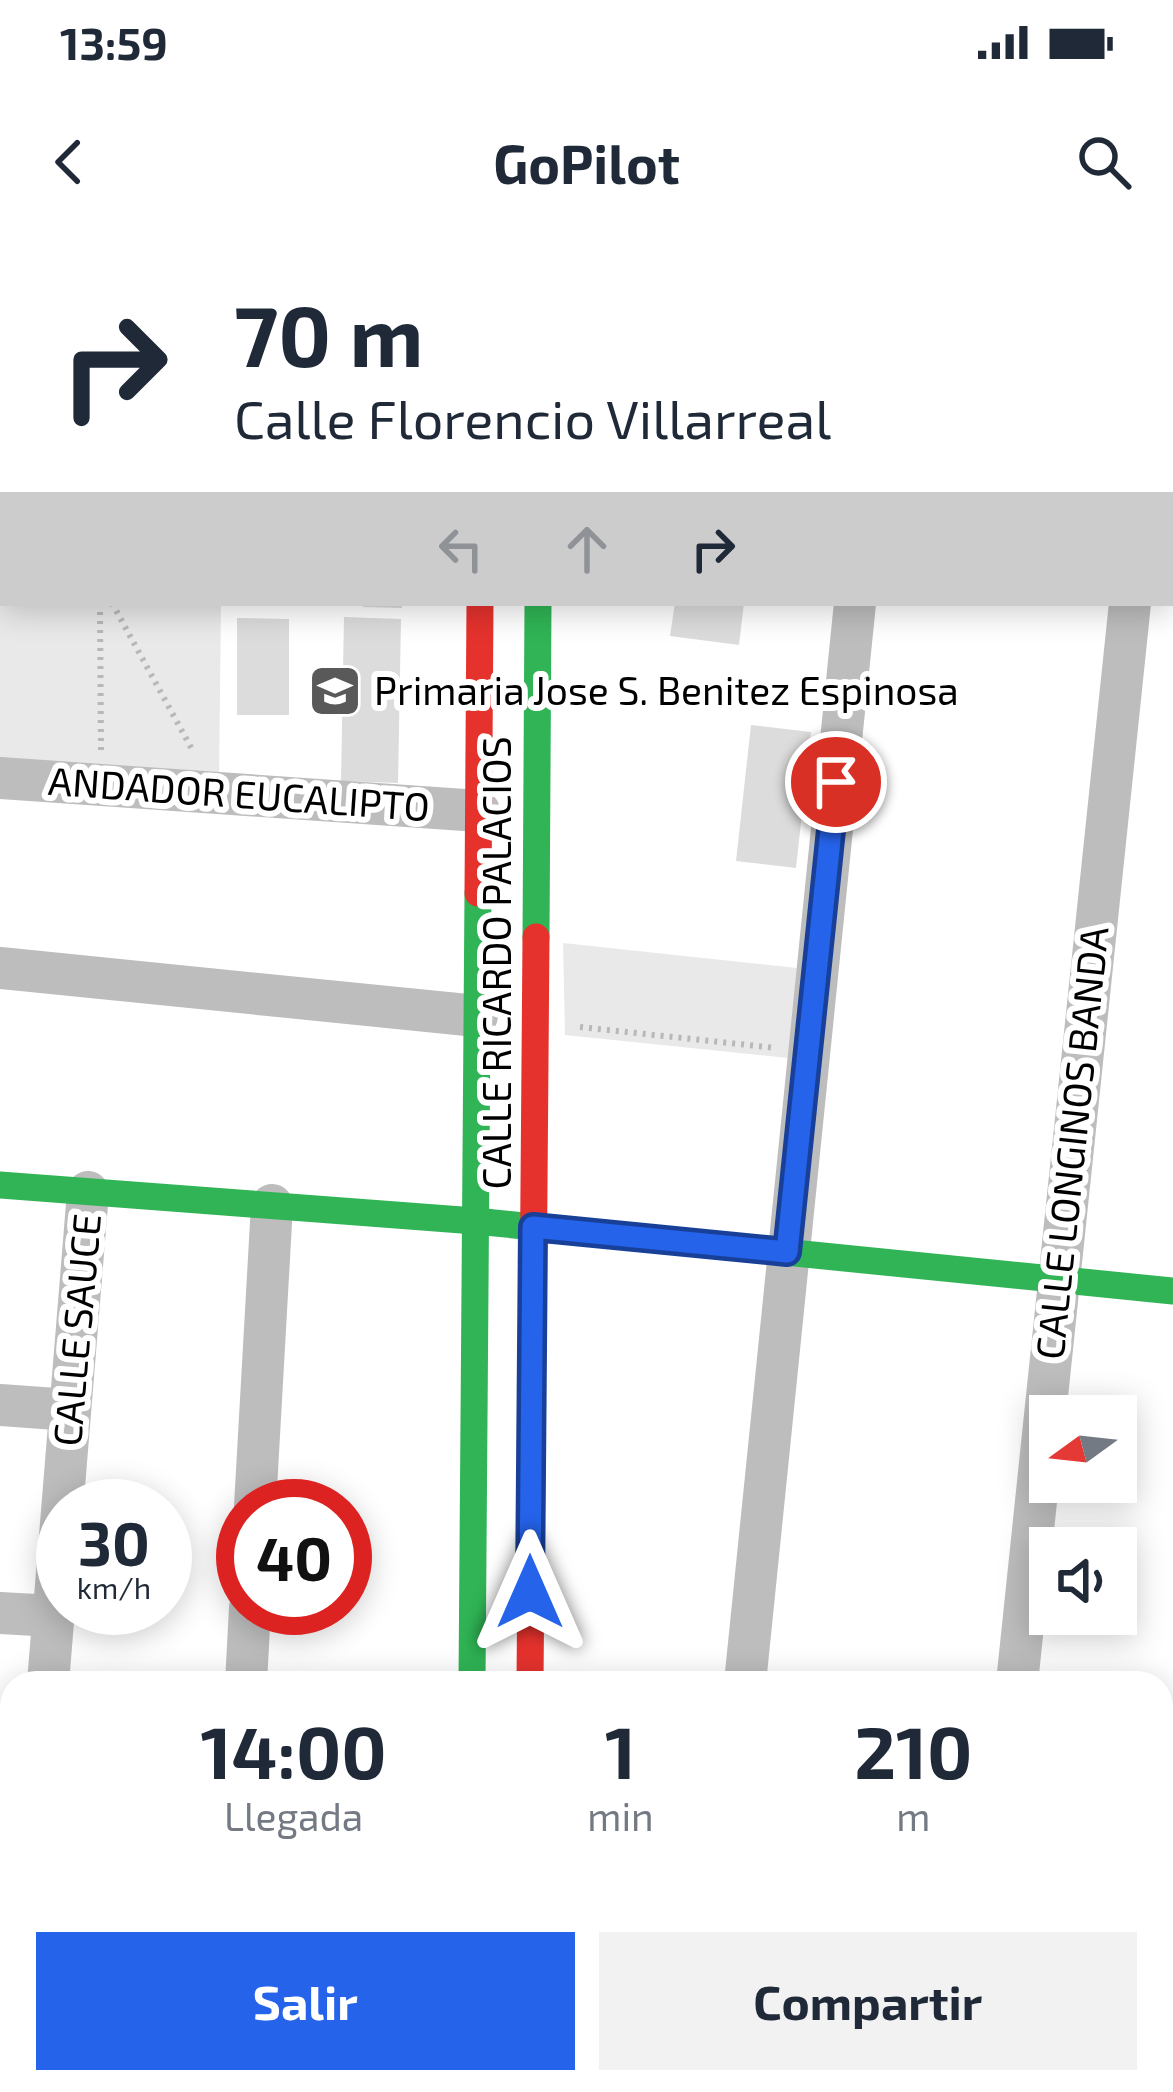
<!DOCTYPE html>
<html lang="es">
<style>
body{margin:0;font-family:"Exo 2",sans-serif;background:#f2f2f3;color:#1f2937;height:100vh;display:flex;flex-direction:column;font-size:45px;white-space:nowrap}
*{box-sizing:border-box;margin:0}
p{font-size:39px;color:#747a83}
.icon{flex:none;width:66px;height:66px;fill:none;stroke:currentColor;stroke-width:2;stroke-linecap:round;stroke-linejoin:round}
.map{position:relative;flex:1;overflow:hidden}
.panel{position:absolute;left:0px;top:1431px;width:1173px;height:423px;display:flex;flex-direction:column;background:#fff;border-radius:36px 36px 0 0;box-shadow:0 6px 30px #0003}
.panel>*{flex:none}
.top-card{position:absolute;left:0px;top:0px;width:1173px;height:366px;box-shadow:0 6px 30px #0003;background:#fff;color:#1f2937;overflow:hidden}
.needle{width:78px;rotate:255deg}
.fabs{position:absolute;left:1029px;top:1155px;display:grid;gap:24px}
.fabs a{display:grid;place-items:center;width:108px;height:108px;border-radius:0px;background:#fff;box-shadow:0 6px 30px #0003;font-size:60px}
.speed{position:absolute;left:36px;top:1239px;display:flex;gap:24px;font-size:60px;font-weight:700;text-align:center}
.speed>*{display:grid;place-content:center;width:156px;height:156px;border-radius:50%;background:#fff;box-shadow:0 6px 30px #0003;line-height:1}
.speed small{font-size:30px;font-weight:400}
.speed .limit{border:18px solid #d22;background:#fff;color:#111}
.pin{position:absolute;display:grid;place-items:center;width:102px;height:102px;color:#fff;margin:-51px;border:6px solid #fff;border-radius:50%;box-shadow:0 3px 12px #0007}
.me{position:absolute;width:132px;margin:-66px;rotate:0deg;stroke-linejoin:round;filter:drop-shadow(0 0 9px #0008)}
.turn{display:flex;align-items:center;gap:42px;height:252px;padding:0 36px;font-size:54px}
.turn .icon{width:156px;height:156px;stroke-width:2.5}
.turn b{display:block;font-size:84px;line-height:102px}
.lanes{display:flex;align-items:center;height:114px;padding:0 36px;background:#0003;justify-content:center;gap:60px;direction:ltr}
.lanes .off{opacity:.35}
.eta{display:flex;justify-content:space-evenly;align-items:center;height:204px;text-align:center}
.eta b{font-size:72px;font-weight:700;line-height:84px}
.action{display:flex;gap:24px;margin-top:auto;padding:24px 36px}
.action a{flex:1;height:138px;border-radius:0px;background:#2563eb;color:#fff;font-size:48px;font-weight:700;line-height:138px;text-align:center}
.action a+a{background:#f2f2f3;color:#1f2937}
.status{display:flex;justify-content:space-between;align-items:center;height:84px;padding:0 60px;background:#fff;direction:ltr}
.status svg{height:33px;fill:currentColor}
header{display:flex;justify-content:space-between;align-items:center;height:156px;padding:0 36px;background:#fff;font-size:54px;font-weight:700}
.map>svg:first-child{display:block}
</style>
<div class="status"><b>13:59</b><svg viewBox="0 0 49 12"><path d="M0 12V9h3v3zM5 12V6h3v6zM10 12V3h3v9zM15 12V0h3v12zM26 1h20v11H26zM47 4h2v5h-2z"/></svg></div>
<header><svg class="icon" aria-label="back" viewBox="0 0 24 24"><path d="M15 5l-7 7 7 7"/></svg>GoPilot<svg class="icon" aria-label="search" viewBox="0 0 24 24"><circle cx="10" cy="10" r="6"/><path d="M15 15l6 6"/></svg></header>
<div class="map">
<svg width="1173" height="1852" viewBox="0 0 1173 1852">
<rect width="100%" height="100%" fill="#fff"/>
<g fill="#e9e9e9">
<path d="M0,66L3,363H221L219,540L0,524Z"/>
<path d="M563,703L797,728L788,818L565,795Z"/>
</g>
<g fill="#dcdcdc">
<path d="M363,363H402V368L363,367Z"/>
<path d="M675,363H744L739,405L670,396Z"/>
<path d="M344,377L401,379L398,543L341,541Z"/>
<path d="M237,378L289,379V475H237Z"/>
<path d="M751,485L811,492L796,628L736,621Z"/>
</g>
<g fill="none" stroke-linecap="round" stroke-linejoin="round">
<g stroke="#b8b8b8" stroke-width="6" stroke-dasharray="3 6" stroke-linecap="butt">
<path d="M0,301H3"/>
<path d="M100,363L101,511"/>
<path d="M112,363L194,513"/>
<path d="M580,787L776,808"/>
</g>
<g stroke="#bdbdbd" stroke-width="42">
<path d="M0,538L479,571"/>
<path d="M0,728L477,776"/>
<path d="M0,1165L70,1170"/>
<path d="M255,1266L272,965"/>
<path d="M0,1373L53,1376"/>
<path d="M48,1443L88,952"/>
<path d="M246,1443L250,1368"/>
<path d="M745,1443L855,363"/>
<path d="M1017,1443L1130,363"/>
<path d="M1046,1842L1047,1852"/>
<path d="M29,1852L30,1842"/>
<path d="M789,1852V1842"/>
</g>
<g stroke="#30b455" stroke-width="27">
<path d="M536,697L538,363"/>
<path d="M0,945L475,981L1173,1051"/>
<path d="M472,1443L478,653"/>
<path d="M0,1628L12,1629"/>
</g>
<g stroke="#ff9f0a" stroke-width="27">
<path d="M0,23H3"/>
<path d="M1170,293H1173"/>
<path d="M468,1842V1852"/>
<path d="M526,1842V1852"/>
</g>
<g stroke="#e5322d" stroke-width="27">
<path d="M478,653L480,363"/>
<path d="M530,1443L536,697"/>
<path d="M1161,1760L1173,1761"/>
</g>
</g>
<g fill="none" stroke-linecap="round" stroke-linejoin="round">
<g stroke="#184099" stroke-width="30">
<path id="route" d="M530,1352L533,987L787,1012L836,542"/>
</g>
<use href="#route" stroke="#2563eb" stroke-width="21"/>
</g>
<defs>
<g id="school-square" transform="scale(2.7)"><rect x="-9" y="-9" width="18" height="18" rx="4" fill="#595959" stroke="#fff"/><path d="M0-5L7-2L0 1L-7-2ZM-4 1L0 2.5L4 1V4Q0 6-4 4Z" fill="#fff"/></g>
</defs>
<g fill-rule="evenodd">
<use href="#school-square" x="335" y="451"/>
</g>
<g text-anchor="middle" stroke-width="12" stroke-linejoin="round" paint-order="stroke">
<g font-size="39" fill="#000" stroke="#fff" text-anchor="start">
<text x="374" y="465">Primaria Jose S. Benitez Espinosa</text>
</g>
<g font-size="39" fill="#000" stroke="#fff">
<text transform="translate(239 554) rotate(4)" y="14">ANDADOR EUCALIPTO</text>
<text transform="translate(497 723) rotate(-90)" y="14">CALLE RICARDO PALACIOS</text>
<text transform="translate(1072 903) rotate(-84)" y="14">CALLE LONGINOS BANDA</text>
<text transform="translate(77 1090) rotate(-85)" y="14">CALLE SAUCE</text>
</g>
</g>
</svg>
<div class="fabs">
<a><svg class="needle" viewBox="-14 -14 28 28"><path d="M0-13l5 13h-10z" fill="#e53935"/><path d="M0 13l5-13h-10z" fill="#747a83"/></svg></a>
<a><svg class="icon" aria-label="sound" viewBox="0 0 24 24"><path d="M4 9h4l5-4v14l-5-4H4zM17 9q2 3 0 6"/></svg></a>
</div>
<div class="speed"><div>30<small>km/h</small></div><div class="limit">40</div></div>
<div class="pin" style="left:836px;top:542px;background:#d93025"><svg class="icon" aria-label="arrive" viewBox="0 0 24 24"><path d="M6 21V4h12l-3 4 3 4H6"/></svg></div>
<svg class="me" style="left:530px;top:1352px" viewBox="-20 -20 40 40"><path d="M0-17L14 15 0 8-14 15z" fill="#2563eb" stroke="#fff" stroke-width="4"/></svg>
<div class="top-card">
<div class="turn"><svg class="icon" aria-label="right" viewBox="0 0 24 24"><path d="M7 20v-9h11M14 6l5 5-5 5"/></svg><div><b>70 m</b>Calle Florencio Villarreal</div></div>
<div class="lanes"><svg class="icon off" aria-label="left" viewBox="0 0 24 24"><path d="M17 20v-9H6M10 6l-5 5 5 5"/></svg><svg class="icon off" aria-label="ahead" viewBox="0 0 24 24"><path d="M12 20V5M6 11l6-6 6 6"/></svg><svg class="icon" aria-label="right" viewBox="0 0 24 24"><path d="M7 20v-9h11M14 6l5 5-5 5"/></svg></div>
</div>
<section class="panel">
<div class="eta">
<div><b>14:00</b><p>Llegada</p></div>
<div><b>1</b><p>min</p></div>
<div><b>210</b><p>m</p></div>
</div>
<div class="action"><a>Salir</a><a>Compartir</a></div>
</section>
</div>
